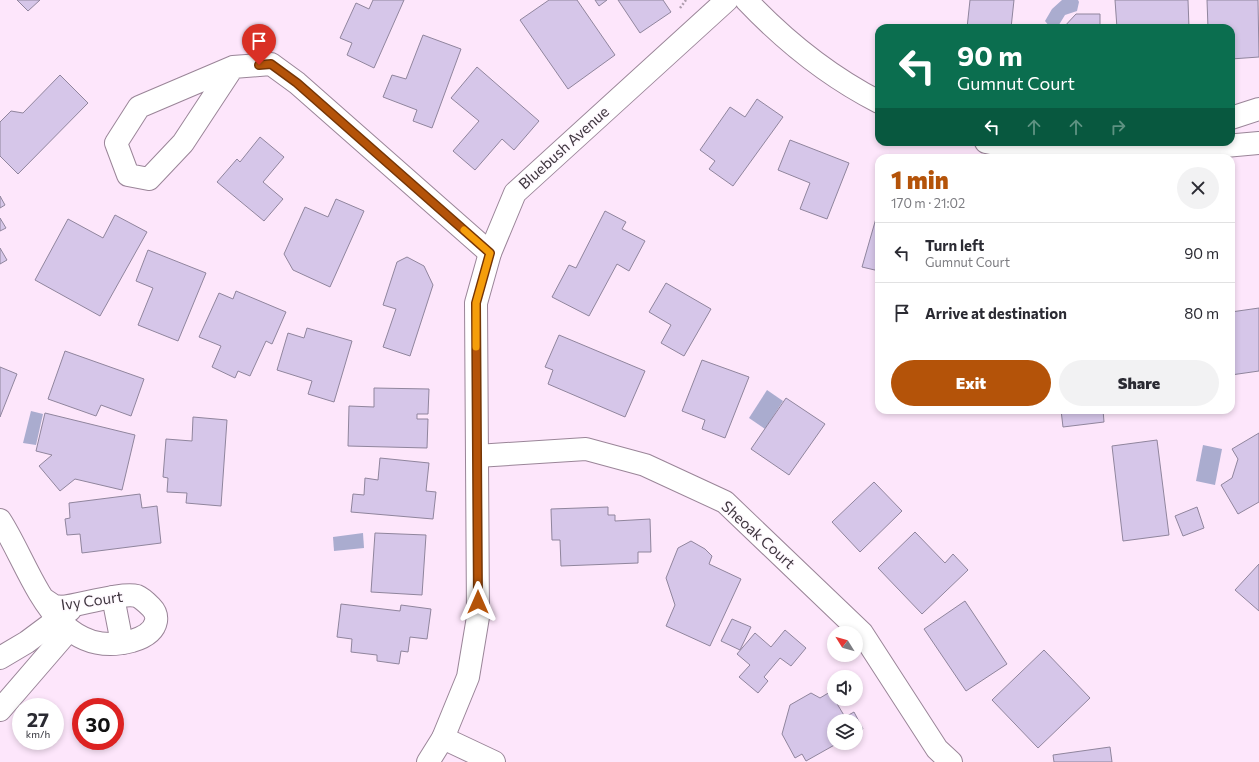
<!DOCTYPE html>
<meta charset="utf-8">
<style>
body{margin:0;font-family:Commissioner,sans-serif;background:#f2f2f3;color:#2b2b33;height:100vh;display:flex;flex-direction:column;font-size:15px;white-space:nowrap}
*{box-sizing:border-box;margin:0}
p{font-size:13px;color:#7c7c81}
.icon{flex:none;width:22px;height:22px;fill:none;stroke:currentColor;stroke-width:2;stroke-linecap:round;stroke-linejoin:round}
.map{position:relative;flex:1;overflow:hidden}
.side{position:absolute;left:875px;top:154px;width:360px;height:260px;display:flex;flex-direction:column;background:#fff;border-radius:12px;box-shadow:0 2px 6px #0003}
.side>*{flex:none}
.hud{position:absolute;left:875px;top:24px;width:360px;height:122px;border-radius:12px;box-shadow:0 2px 6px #0003;background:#0b6e4f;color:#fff;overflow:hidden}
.needle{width:26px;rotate:307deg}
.controls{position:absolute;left:827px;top:626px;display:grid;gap:8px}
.controls a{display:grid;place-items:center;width:36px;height:36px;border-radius:50%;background:#fff;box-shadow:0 2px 6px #0003;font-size:20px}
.speed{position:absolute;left:12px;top:698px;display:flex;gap:8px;font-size:20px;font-weight:700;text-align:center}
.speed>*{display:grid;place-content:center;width:52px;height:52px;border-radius:50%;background:#fff;box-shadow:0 2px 6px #0003;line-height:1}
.speed small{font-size:10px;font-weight:400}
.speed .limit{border:6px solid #d22;background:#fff;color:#111}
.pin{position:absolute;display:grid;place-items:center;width:34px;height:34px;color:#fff;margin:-41px -17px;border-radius:50% 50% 50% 0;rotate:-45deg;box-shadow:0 0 4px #0007}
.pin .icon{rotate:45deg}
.me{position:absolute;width:44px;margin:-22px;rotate:0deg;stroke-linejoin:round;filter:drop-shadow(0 0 3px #0008)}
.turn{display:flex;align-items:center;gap:14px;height:84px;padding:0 16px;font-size:18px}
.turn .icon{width:52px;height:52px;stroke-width:2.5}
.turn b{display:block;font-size:28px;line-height:34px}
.lanes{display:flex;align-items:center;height:38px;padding:0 16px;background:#0003;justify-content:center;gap:20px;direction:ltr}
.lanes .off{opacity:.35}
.round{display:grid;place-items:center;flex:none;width:42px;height:42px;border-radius:21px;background:#f2f2f3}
.overview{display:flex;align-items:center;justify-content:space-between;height:68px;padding:0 16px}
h1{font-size:24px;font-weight:800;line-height:30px;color:#b45309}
.primary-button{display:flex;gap:8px;margin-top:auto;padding:8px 16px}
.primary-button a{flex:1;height:46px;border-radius:24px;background:#b45309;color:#fff;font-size:16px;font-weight:800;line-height:46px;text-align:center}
.primary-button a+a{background:#f2f2f3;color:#2b2b33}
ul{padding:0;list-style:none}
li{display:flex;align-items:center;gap:12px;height:60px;padding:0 16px;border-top:1px solid #e1e1e2}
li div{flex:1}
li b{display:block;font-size:15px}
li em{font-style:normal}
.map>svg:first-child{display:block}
</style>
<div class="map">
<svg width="1259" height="762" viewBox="0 0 1259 762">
<rect width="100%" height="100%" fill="#fde6fb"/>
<g fill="#aaaccf">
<path d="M1062,0H1078L1079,2L1077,11L1065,15L1057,28L1050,27L1045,21L1052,9Z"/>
<path d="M767,390L783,401L765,429L749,418Z"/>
<path d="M31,411L43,414L36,445L23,443Z"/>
<path d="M1203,445L1222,449L1215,485L1196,481Z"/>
<path d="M363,533L364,548L334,551L333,537Z"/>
</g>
<g fill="#d6c6e9" stroke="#90859d">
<path d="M17,0H40L28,11Z"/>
<path d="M373,0H404L374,68L347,55L352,43L340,38L356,3L369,9Z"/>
<path d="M549,0H577L615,55L568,89L520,20Z"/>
<path d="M595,0H607L599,6Z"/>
<path d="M618,0H663L671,12L640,33Z"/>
<path d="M970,0H1014L1011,28H967Z"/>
<path d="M1115,0H1188L1189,28H1117Z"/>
<path d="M1207,0H1258L1259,57L1231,59V28H1208Z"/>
<path d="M1076,14H1100V28H1063Z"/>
<path d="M423,35L461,49L432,128L413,121L417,110L383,97L392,75L406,79Z"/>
<path d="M477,67L539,121L514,150L502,139L475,170L453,151L479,121L451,98Z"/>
<path d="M60,75L88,103L18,174L0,156V122L11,111L23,113Z"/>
<path d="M757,99L783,117L733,186L709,169L715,161L700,150L730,107L745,117Z"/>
<path d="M260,137L284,157L263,182L283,199L264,221L217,182L237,159L240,162Z"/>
<path d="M790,140L849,163L827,219L800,209L810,183L778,170Z"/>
<path d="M0,196L5,205L0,208Z"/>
<path d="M336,199L364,211L330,287L293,270L284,254L305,207L328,217Z"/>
<path d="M879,208V271L862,267Z"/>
<path d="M605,211L626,222L622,229L645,241L629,271L617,264L589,316L552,297L569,265L576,268Z"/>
<path d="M115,215L147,232L100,316L35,280L68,219L103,238Z"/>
<path d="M0,218L6,228L0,231Z"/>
<path d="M0,248L7,260L0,264Z"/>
<path d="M148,250L206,273L178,341L138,325L153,288L136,281Z"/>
<path d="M407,257L424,266L433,285L410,356L383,347L396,309L383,305L397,262Z"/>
<path d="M666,283L711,309L684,356L661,343L671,325L649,312Z"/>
<path d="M236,291L286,312L272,344L266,341L250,376L238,371L235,378L212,367L221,346L199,337L219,293L233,299Z"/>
<path d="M1259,308V371L1231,375V312Z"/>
<path d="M307,328L352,341L334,402L308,394L312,381L277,370L288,333L304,338Z"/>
<path d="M559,335L645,371L625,417L548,384L553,370L545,367Z"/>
<path d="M65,351L144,379L131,416L101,405L96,416L48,399Z"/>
<path d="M702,360L749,377L725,438L702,429L705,420L682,411Z"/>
<path d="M0,367L17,374L0,417Z"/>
<path d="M374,388L429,389L428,414H417V419H428L427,448L348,446L349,406L374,407Z"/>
<path d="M786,398L825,424L789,475L751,449Z"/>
<path d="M1061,410H1103L1104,422L1063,427Z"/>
<path d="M45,413L135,435L122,490L75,479L60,491L39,466L52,455L36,451Z"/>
<path d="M193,417L227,420L221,506L186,503L187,493L167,492L168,478L163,477L166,439L192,441Z"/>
<path d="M1259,433V502L1238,514L1221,485L1232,478L1238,459L1232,449Z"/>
<path d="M1157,440L1169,535L1123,541L1112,446Z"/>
<path d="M380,458L429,463L426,491L436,492L433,519L351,512L353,494L364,495L365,478L378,480Z"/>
<path d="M874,482L902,511L860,552L832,522Z"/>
<path d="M140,494L142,508L157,506L161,543L82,553L80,534L67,535L65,519L70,518L69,503Z"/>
<path d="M608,507V515H615V521L650,519L651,552H638V563L561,566L560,540H552L551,509Z"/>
<path d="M1197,507L1204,528L1183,536L1175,516Z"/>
<path d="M915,532L945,563L953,554L968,570L922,614L878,568Z"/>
<path d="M375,533L426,535L422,595L371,592Z"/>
<path d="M691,541L705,549L712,556L709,564L741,579L710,646L666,626L675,605L666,578L678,548Z"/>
<path d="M1259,564V611L1235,590Z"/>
<path d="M965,601L1007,664L966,691L924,629Z"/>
<path d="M341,604L400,611L401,605L431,609L427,639L410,637L408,652L401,651L399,664L377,661V655L351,652L352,639L337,637Z"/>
<path d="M732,619L751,627L740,650L721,641Z"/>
<path d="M785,630L806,648L791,666L780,658L764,677L768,681L758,693L739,677L750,665L737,654L755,633L771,647Z"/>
<path d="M1044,650L1090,698L1038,748L992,700Z"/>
<path d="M830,692L845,717L854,712L863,729L856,733V721H834V743H838L806,761L802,754L795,758L782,734L790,705L811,693L820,698Z"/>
<path d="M1110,747L1112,762H1054L1053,755Z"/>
</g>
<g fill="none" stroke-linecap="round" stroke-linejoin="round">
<g stroke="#9a8598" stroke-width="24">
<g id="minor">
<path d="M746,0C785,41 828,76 879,102"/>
<path d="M233,67L183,143L149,179L128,175L116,143L139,107L233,67L271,64L297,83L490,253"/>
<path d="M1231,118L1259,109"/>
<path d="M986,142L1006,146L1060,150L1152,147L1203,148L1259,143"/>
<path d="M477,456L586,449L645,465L725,502L862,633L937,749L951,762"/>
<path d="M0,520C32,569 53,662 132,641C142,638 154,632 156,621C157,615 155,611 151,607C147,603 142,598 137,596C122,592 80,605 62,607L54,606L45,600"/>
<path d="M113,597L122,643"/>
<path d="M0,658L27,642L70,610"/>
<path d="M0,710L69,630"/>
<path d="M443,738L494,762"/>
<path d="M428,762L443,738L468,677L478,617L476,303L490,253L515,193L727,0"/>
</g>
</g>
<path stroke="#af9eae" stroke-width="2.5" stroke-dasharray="2 2" stroke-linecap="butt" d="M680,8L686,0"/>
<use href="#minor" stroke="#fff" stroke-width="22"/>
</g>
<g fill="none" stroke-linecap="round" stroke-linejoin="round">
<g stroke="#753606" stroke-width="10">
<path id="route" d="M259,65L271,64L297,83L490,253L476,303L478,602"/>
</g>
<use href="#route" stroke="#b45309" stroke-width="7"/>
<path stroke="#f59e0b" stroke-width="7" d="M464,230L490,253L476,303V347"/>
</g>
<g text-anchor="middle" stroke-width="3" stroke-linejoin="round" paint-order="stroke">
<g font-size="15" fill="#3e353e" stroke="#fef9fe">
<text transform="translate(564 148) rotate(-42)" y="5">Bluebush Avenue</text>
<text transform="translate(758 535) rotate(42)" y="5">Sheoak Court</text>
<text transform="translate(92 601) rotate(-8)" y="5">Ivy Court</text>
</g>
</g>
</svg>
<div class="controls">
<a><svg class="needle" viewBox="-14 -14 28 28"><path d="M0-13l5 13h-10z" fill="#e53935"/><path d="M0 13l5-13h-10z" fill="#7c7c81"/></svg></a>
<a><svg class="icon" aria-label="sound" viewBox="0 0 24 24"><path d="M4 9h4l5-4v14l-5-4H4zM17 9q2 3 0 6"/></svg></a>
<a><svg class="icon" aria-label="layers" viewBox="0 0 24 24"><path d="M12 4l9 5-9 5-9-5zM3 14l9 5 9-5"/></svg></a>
</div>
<div class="speed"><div>27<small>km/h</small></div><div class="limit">30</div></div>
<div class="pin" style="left:259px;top:65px;background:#d93025"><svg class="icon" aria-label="arrive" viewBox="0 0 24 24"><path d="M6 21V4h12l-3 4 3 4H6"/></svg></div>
<svg class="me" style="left:478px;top:602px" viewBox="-20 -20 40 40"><path d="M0-17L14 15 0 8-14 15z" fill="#b45309" stroke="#fff" stroke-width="4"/></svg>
<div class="hud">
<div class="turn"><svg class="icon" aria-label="left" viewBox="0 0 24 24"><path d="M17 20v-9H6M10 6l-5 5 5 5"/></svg><div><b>90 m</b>Gumnut Court</div></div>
<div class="lanes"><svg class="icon" aria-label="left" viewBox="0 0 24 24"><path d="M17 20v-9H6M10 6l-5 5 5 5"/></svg><svg class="icon off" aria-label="ahead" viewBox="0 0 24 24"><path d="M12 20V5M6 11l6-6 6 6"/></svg><svg class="icon off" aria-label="ahead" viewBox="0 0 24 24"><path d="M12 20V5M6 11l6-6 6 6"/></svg><svg class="icon off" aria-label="right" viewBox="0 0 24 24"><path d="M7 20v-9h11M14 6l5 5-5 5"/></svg></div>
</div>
<section class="side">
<div class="overview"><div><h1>1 min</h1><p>170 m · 21:02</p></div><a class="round"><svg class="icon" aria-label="close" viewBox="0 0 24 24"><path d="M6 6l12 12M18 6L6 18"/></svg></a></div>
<ul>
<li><svg class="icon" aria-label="left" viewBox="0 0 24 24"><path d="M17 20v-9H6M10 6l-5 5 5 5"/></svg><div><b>Turn left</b><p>Gumnut Court</p></div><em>90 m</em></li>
<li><svg class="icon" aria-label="arrive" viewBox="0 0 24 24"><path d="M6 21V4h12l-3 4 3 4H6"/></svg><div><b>Arrive at destination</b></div><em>80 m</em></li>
</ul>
<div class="primary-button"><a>Exit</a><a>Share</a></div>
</section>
</div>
